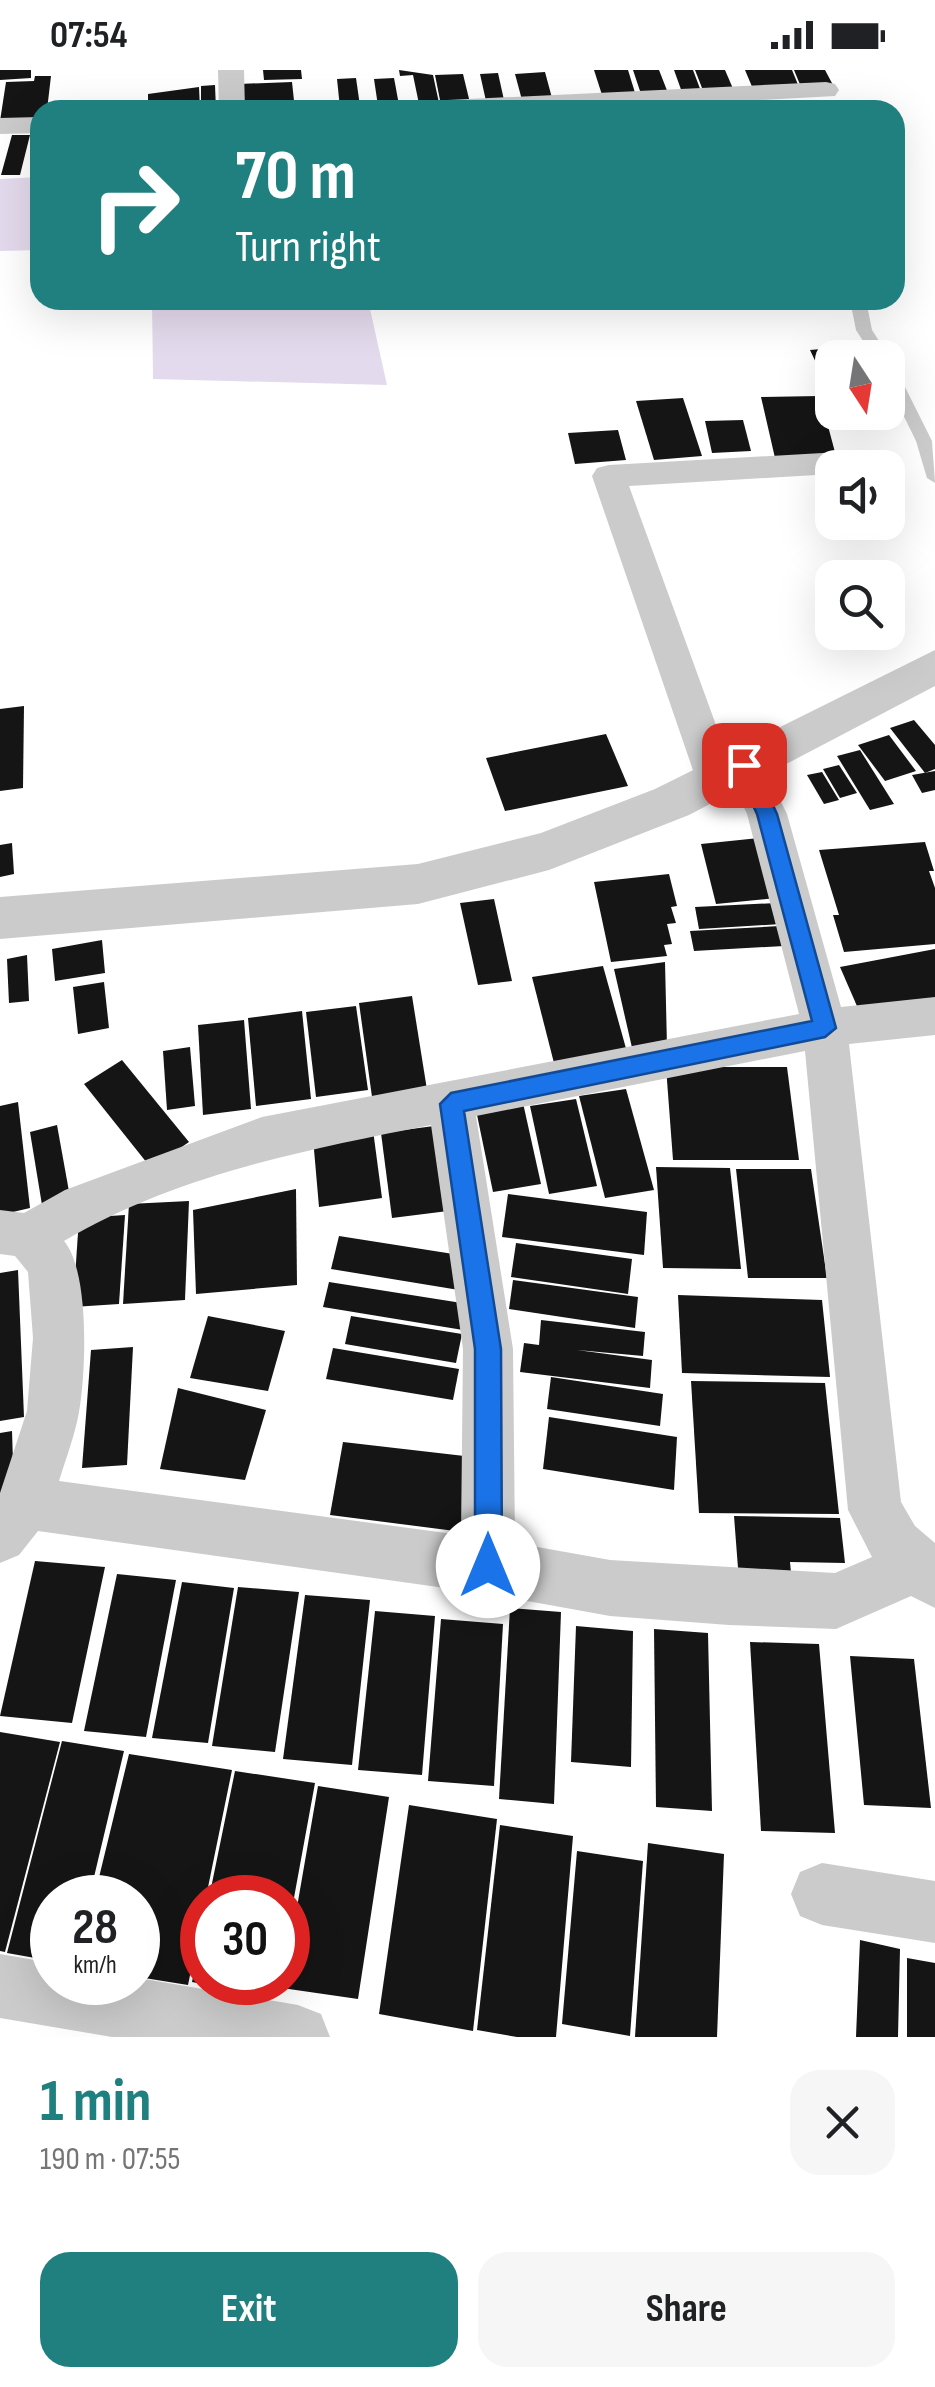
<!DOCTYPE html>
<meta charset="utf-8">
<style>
body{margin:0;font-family:"Sofia Sans Condensed",sans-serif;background:#f6f6f6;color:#202124;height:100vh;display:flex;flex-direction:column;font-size:38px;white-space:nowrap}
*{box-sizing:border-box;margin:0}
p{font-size:32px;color:#757577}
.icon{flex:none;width:55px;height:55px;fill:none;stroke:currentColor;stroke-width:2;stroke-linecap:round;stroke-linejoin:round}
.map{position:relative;height:1967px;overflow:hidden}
.details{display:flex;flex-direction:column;background:#fff;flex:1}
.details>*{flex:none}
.banner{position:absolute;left:30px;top:30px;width:875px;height:210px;border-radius:30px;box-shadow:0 10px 40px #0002;background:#208080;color:#fff;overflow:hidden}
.needle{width:65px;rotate:168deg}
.buttons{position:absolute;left:815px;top:270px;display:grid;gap:20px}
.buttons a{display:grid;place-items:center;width:90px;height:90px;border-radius:20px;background:#fff;box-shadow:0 10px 40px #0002;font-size:50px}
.speed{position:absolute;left:30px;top:1805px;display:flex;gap:20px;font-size:50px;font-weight:700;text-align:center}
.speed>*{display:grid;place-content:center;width:130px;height:130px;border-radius:50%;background:#fff;box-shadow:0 10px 40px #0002;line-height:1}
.speed small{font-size:25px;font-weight:400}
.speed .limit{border:15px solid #d22;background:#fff;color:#111}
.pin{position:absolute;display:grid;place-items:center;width:85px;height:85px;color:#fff;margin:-42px;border-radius:20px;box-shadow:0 5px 15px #0006}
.me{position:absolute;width:110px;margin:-55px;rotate:0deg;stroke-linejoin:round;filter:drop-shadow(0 0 8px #0008)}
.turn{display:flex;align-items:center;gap:35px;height:210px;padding:0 40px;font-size:45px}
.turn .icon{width:130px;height:130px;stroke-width:2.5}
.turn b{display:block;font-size:70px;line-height:85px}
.round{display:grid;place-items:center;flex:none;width:105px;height:105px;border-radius:30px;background:#f6f6f6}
.headline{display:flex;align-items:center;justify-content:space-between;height:170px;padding:0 40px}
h1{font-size:60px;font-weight:700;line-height:75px;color:#208080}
.primary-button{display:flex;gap:20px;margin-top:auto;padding:20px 40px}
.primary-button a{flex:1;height:115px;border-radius:30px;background:#208080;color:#fff;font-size:40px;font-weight:700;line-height:115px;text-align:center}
.primary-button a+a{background:#f6f6f6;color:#202124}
.status{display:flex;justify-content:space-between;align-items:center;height:70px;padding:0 50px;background:#fff;direction:ltr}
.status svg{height:28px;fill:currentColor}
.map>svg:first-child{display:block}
</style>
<div class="status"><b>07:54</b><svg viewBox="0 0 49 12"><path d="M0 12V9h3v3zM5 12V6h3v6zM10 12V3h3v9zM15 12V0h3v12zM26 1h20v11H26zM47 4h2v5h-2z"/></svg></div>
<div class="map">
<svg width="935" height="1967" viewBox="0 0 935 1967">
<rect width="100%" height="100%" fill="#fff"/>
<g fill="#e4daed">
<path d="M40,107V180L0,181V109Z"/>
<path d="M152,230H368L387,315L153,309Z"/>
</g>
<g fill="#151515">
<path d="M0,0H31V8L0,10Z"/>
<path d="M263,0H301L302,9L264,10Z"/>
<path d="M399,0L433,5L439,33L419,34L413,5L400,6Z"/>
<path d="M594,0H628L636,26L603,28Z"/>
<path d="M633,0H659L668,23L641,24Z"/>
<path d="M674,0H693L702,24L683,25Z"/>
<path d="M695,0H725L734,21L704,23Z"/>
<path d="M745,0H792L799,17L753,19Z"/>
<path d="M794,0H825L833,15L801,17Z"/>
<path d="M545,2L552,28L522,30L515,4Z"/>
<path d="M498,3L504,30L486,31L480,4Z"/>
<path d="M463,4L470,33L441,35L435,5Z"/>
<path d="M35,6H51L47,40H40V50L0,51L6,12L34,11Z"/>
<path d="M356,8L360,36L340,38L337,9Z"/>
<path d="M394,8L399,35L378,36L374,9Z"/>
<path d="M292,12L295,40H241L239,14Z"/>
<path d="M215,15L216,40H201V16Z"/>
<path d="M199,17L200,40H148V24Z"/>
<path d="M12,65H30L20,105H1Z"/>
<path d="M855,276L861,288H832V297L819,299L810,280Z"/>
<path d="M820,326L836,386L775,388L761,327Z"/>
<path d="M683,328L702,386L654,390L636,331Z"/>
<path d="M743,350L751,381L712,383L705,351Z"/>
<path d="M618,360L626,390L575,394L568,363Z"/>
<path d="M24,636L23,718L0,721V639Z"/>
<path d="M914,650L935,675V699L925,703L890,658Z"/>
<path d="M606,664L628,716L505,741L486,688Z"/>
<path d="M889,665L916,701L885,711L858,675Z"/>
<path d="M860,680L894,734L870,740L837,686Z"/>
<path d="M839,695L857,723L840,728L823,699Z"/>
<path d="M935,701V720L922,723L912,705Z"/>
<path d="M822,702L839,730L824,734L807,705Z"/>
<path d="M759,768L776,828L716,834L701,774Z"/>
<path d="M925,772L934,801H929L935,818V874L844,882L833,845H839L819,780Z"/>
<path d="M12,773L14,804L0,807V775Z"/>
<path d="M669,804L677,836L671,837L676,853L667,854L672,874L664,875L667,886L611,892L594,812Z"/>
<path d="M494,829L512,911L478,915L460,833Z"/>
<path d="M776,833L781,854L699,859L695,837Z"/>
<path d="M780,856L784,876L694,881L690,861Z"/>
<path d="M102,870L105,903L55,911L52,879Z"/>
<path d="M935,879V929L860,943L840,897Z"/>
<path d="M27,885L29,931L9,933L7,889Z"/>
<path d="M665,892L667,977L633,982L614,899Z"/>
<path d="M603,896L627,982L554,993L532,907Z"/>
<path d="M104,912L109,958L78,964L73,917Z"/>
<path d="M412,926L428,1026L373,1034L359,933Z"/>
<path d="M356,936L368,1020L316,1027L306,942Z"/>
<path d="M302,941L311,1029L256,1036L248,948Z"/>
<path d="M244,950L251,1039L203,1045L198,955Z"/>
<path d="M190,977L195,1036L167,1040L163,981Z"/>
<path d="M122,990L189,1072L151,1098L84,1014Z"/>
<path d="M666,997H787L799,1090H673Z"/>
<path d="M626,1019L654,1120L605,1128L579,1026Z"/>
<path d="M576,1029L597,1116L549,1124L530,1036Z"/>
<path d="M18,1032L30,1138L0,1145V1036Z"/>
<path d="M523,1033L541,1114L493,1122L476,1040Z"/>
<path d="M57,1055L70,1127L42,1135L30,1062Z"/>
<path d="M434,1056L448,1141L392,1148L381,1063Z"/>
<path d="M373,1060L382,1128L319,1137L313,1068Z"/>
<path d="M656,1097L730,1098L741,1199L663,1198Z"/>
<path d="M736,1099H811L827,1208H748Z"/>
<path d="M296,1119L297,1215L196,1224L193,1140Z"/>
<path d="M508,1124L647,1142L644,1185L502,1167Z"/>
<path d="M189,1131L185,1230L123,1234L129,1134Z"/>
<path d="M125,1145L119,1234L73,1237L79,1148Z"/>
<path d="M339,1166L466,1186L459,1220L331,1199Z"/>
<path d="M516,1173L632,1189L628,1224L511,1207Z"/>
<path d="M18,1200L24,1347L0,1351V1203Z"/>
<path d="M513,1210L638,1227L635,1258L509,1239Z"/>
<path d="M329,1212L468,1234L463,1260L323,1237Z"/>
<path d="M678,1225L822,1230L830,1307L682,1303Z"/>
<path d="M208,1246L285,1261L268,1321L190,1308Z"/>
<path d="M351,1246L462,1264L456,1293L345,1274Z"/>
<path d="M541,1250L645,1262L643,1286L577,1280L652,1290L650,1318L520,1302L524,1273L539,1275Z"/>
<path d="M133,1277L127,1395L82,1398L91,1280Z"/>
<path d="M333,1278L459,1299L453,1330L326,1309Z"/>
<path d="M551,1307L663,1324L660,1356L547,1339Z"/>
<path d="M691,1311L825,1313L839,1444L699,1443Z"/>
<path d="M178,1318L266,1340L245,1410L160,1399Z"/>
<path d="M549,1347L677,1367L674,1420L543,1399Z"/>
<path d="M12,1361L14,1422L0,1425V1363Z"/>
<path d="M343,1372L473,1387L463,1462L330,1445Z"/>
<path d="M734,1446L840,1448L845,1493L790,1492L793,1524H740Z"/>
<path d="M35,1491L105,1497L72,1653L0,1646Z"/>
<path d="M117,1504L176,1510L146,1667L84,1661Z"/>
<path d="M182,1512L234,1518L208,1673L152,1668Z"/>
<path d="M238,1517L299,1522L275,1682L212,1676Z"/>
<path d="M305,1525L370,1530L352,1695L283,1689Z"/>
<path d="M510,1538L561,1542L554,1734L499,1729Z"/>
<path d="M375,1541L435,1546L422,1705L358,1700Z"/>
<path d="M441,1549L503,1554L494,1716L428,1711Z"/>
<path d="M576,1556L633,1561L631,1697L571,1692Z"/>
<path d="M654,1559L708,1563L712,1741L656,1737Z"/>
<path d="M750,1572L819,1574L835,1763L761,1761Z"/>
<path d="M850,1586L914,1589L931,1738L864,1735Z"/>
<path d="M0,1662L60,1672L5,1882L0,1881Z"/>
<path d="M62,1671L124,1681L89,1828H52V1891L7,1883Z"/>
<path d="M129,1684L232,1700L188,1915L138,1907V1828H94Z"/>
<path d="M235,1701L315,1713L289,1855L288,1828H209Z"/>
<path d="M318,1716L389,1727L358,1929L282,1918L288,1912V1889Z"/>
<path d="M409,1735L497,1749L473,1961L379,1944Z"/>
<path d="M500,1755L573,1766L556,1967H517L477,1960Z"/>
<path d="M648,1773L724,1784L717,1967H635Z"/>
<path d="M577,1781L643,1791L630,1966L562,1954Z"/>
<path d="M201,1869H202V1914L192,1912Z"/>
<path d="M860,1870L900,1879L898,1967H856Z"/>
<path d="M907,1888L935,1893V1967H907Z"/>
<path d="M208,1912H279L277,1926Z"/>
</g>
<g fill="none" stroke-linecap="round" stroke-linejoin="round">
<g fill="#cbcbcb" fill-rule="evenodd">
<path d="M850,230H866L872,260L890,288L888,291V288H874L856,260Z"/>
<path d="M888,294L896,299L932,371L935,413L927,408L916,371L888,314Z"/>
</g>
<g fill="#cbcbcb" fill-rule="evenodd">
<path d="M218,0H244L245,40H219Z"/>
<path d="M826,12L835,14L839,20L835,26L572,40H393L406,32Z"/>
<path d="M40,47V63L0,64V48Z"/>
<path d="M840,382L852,385L857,393L854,398H832V404L629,416L728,688L744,680L758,685L787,744L841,937L935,927V965L849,974L901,1432L915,1456L935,1473V1538L911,1526L836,1559L729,1555L610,1546L488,1524L38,1461L19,1485L0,1493V1423L27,1341L33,1268L28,1202L15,1186L0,1184V1140L24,1143L65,1120L262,1047L799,944L747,744L733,714L716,724L702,720L696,709L592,406L597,398L609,395ZM805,981L848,1440L872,1487L835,1503L610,1490L515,1473L513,1279L476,1046ZM431,1055L463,1279L461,1465L59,1411C66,1388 75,1365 79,1342C86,1303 90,1202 64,1171C176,1105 305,1080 431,1055Z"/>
<path d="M822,1793L935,1811V1873L822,1855L800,1846L791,1824L800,1802Z"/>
<path d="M0,1884L52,1893V1912H138V1908L298,1935L321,1944L330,1967H112L0,1948Z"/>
</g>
<path fill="#cbcbcb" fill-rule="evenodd" d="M935,580V616L689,745L549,800L418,834L0,869V827L418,794L541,763L655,719Z"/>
</g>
<path fill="#1a73e8" stroke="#114b97" stroke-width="2.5" d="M744,687L751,689L777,744L836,958L825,967L464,1041L501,1279L502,1496L498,1506L488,1510L479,1506L475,1496V1279L440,1034L451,1023L812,951L757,744L734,695Z"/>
</svg>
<div class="buttons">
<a><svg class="needle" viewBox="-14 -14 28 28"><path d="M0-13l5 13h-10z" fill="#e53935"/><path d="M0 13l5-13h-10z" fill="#757577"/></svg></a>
<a><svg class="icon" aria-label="sound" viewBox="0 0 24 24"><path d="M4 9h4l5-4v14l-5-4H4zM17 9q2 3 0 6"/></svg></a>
<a><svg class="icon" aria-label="search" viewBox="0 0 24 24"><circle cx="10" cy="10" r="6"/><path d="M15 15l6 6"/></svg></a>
</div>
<div class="speed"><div>28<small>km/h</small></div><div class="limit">30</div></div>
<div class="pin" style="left:744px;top:695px;background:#d93025"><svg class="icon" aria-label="arrive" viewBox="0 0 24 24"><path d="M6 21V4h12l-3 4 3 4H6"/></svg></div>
<svg class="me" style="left:488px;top:1496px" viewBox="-20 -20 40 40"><circle r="19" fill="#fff"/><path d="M0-13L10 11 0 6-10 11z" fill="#1a73e8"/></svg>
<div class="banner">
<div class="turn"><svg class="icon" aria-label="right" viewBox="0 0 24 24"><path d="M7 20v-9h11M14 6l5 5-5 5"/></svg><div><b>70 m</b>Turn right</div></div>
</div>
</div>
<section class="details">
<div class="headline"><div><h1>1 min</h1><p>190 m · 07:55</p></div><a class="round"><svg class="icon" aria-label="close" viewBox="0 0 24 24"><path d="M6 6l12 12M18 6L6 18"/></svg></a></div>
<div class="primary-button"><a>Exit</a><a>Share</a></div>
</section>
